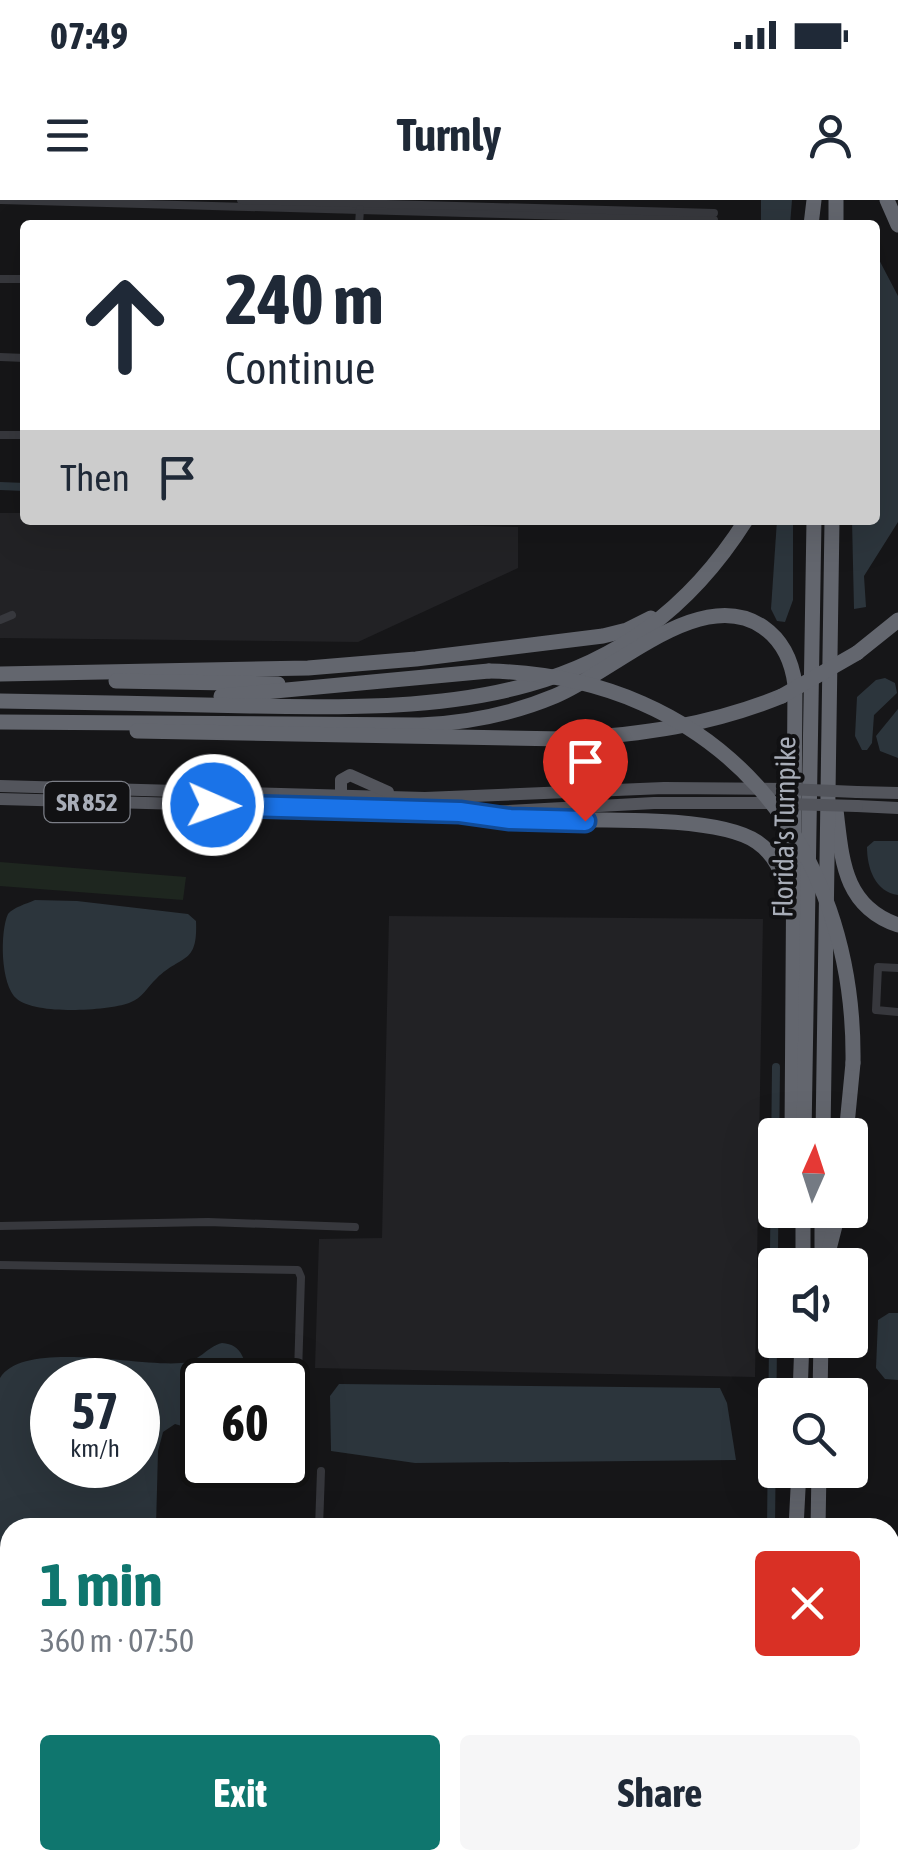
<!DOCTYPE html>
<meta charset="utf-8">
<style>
body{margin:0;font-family:"Asap Condensed",sans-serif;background:#f6f6f7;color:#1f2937;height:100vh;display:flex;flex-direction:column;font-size:38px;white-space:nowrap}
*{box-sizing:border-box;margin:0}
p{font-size:32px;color:#747a83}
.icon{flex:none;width:55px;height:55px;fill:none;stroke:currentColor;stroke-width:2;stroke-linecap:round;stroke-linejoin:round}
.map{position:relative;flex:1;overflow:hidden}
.sheet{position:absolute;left:0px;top:1318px;width:900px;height:352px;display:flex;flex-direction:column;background:#fff;border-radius:30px 30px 0 0;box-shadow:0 10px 40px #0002}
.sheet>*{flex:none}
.banner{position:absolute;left:20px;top:20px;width:860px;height:305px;border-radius:10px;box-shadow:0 10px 40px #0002;background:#fff;color:#1f2937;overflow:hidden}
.needle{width:65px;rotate:3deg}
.buttons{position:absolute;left:758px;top:918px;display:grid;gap:20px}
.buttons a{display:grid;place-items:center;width:110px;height:110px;border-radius:10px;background:#fff;box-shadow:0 10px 40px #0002;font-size:50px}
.speed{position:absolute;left:30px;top:1158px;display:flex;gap:20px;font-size:50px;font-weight:700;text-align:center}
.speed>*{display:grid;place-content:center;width:130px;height:130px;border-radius:50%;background:#fff;box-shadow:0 10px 40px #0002;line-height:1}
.speed small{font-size:25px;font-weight:400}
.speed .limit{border:5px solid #111;border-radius:15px;background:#fff;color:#111}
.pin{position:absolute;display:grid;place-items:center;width:85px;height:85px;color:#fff;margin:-102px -42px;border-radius:50% 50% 50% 0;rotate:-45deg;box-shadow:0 0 10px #0007}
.pin .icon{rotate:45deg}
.me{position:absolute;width:110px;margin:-55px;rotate:92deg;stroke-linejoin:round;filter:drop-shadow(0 0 8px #0008)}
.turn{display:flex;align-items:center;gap:35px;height:210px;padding:0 40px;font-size:45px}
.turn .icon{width:130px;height:130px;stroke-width:2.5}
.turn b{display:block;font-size:70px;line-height:85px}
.then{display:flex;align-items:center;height:95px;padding:0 40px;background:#0003;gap:20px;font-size:38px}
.round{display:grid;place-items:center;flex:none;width:105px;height:105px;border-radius:10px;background:#f6f6f7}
.headline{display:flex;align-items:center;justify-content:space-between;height:170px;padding:0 40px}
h1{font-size:60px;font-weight:700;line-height:75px;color:#0f766e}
.button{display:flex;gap:20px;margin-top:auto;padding:20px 40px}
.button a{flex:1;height:115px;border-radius:10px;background:#0f766e;color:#fff;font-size:40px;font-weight:700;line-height:115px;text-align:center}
.button a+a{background:#f6f6f7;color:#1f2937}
.status{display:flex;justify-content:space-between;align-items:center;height:70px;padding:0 50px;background:#fff;direction:ltr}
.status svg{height:28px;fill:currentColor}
header{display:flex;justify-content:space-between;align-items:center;height:130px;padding:0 40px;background:#fff;font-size:45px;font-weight:700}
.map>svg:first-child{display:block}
</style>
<div class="status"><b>07:49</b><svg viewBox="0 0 49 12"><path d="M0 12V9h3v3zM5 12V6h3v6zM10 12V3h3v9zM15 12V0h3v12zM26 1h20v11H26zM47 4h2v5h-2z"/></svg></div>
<header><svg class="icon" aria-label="menu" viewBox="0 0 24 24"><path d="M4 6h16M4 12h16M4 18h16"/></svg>Turnly<svg class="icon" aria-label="person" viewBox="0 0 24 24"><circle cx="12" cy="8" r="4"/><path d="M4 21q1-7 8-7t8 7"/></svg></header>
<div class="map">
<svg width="898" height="1668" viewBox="0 0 898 1668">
<rect width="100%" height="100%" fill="#161618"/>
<g fill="#222225">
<path d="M0,313H25V320H266L518,327V368L358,442L0,438Z"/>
<path d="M389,716L763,719L755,1177L315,1168L319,1039L382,1038Z"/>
</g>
<path fill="#1e261f" d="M0,662L186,677L183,700L0,686Z"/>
<g fill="#2c353c" fill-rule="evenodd">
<path d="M761,0H792L790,25H761Z"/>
<path d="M875,52L898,96V322L864,376L866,407L854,409L852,320H875Z"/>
<path d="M777,320H793V400L785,422L777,421L771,409Z"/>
<path d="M885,478L895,483L897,493L874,515L872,543L867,550H862L855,536L857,497L876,480Z"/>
<path d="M898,509V558L880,551L876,536Z"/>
<path d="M874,641H898V695C875,692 867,668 867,647Z"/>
<path d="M35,700L77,701L188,714L196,721C198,765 182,754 157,778C147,787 143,798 129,803C106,811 36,815 17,799C0,785 0,731 8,714C14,707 26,704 35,700Z"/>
<path d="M889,1113H898V1180L885,1179L876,1168L878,1120Z"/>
<path d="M222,1143C243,1144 246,1162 247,1180H202V1232L175,1224L163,1232L158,1251L156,1327L10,1328V1372H0V1178C24,1139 138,1167 181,1163C200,1162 206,1147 222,1143ZM52,1180H138V1265H52Z"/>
<path d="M339,1184L720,1188L727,1203L736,1260L415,1263L331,1251L330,1196Z"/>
<rect x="421" y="1660" width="204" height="8"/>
</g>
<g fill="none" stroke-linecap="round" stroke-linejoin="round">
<g stroke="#2c353c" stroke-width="8">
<path d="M0,286L25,287"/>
<path d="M771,1328L776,867"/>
<path d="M890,1405H898"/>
<path d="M732,1668V1660"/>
<path d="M862,1668V1660"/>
</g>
<g stroke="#37383d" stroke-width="8">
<path d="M1,0L714,20"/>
<path d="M241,0L714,13"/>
<path d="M359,25L360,9"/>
<path d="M0,79H25"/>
<path d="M0,157L25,158"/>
<path d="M0,235H25"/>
<path d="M0,420L12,415"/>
<path d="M898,768L878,767L876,810L898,812"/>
<path d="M0,1026L208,1022L355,1027"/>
<path d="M0,1065L298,1070L301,1077L296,1237"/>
<path d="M319,1328L321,1271"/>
<path d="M890,1356L898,1355"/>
<path d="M0,1527H10"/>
<path d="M54,1668V1660"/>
<path d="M130,1668V1660"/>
<path d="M237,1668V1660"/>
<path d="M315,1668L316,1660"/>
<path d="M393,1668V1660"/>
</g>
<path stroke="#45474d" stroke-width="11" d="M0,1444L10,1445"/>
<g stroke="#53555c" stroke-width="12">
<path d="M0,586L425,598L664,588L787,589"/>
<path d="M857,592L898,593"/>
<path d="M341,596V580L350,575L388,592"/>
<path d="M0,599L470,612"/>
<path d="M857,606L898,608"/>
<path d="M490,612L654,603H774"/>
</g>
<g stroke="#63666e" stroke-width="15">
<path d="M887,0L898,25"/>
<path d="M811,25L814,0"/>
<path d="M836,25V0"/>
<path d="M857,453L898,420"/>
<path d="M0,474L308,468L416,459L603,436L627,430L651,418"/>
<path d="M116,481L278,484"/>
<path d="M221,496L489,471"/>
<path d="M0,501C83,502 167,504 250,506C450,510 628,507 746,320"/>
<path d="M0,522L420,525C466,523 512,514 555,496C614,472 701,384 763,427C783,441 792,461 795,485L792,935"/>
<path d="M137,531L564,539C641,535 711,525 782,496"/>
<path d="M836,610C842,659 843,706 898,725"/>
<path d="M460,612C477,615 495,618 513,619C571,622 714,612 757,642C775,654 782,673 789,693"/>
<path d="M804,935L814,320"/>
<path d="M823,935L832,320"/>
<path d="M846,935L853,863"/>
<path d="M822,1051V1010"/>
<path d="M803,1065V1010"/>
<path d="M825,1065L839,1010"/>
<path d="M800,1195L802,1140"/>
<path d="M820,1195L821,1140"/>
<path d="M796,1328L799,1270"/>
<path d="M818,1328L819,1270"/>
<path d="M822,1660V1668"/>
<path d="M781,1668V1660"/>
<path d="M808,1668L809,1660"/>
</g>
<g stroke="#53555c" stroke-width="12">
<path d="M787,589L857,592"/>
<path d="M787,604L857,606"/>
</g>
<g stroke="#63666e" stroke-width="15">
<path d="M489,471C716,476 856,642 853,863"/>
<path d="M782,496L857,453"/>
</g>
</g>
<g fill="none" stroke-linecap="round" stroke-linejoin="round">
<g stroke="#114b97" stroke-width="25">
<path id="route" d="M213,605L460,612L510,619L585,621"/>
</g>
<use href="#route" stroke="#1a73e8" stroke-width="18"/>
</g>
<g text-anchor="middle" stroke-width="8" stroke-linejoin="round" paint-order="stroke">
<rect fill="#111113" stroke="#7b7e86" stroke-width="2.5" x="44.5" y="582" width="85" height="40" rx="8"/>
<g font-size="25" font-weight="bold" fill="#a8adb8">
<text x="87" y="611">SR 852</text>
</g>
<g font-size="28" fill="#a8adb8" stroke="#111113">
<text transform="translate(784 627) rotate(-89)" y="10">Florida's Turnpike</text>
</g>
</g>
</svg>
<div class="buttons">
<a><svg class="needle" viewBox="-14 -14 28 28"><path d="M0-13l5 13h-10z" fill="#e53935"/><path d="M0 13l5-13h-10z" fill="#747a83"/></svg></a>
<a><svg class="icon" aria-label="sound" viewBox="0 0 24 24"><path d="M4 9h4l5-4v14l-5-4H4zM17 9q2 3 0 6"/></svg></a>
<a><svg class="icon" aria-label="search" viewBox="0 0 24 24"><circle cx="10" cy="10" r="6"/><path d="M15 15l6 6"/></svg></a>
</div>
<div class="speed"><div>57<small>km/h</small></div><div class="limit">60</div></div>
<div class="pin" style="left:585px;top:621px;background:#d93025"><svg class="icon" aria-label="arrive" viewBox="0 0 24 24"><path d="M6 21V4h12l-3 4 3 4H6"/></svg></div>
<svg class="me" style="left:213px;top:605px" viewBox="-20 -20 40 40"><circle r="17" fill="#1a73e8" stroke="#fff" stroke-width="3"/><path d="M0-11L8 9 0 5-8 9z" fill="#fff"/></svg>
<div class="banner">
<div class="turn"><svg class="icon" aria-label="ahead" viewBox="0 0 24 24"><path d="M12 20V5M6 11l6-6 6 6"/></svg><div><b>240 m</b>Continue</div></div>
<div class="then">Then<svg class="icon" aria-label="arrive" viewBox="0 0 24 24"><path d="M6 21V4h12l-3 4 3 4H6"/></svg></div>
</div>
<section class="sheet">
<div class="headline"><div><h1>1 min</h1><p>360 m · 07:50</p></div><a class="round" style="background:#d93025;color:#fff"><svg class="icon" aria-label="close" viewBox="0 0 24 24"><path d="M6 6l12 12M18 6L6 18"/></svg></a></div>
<div class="button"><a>Exit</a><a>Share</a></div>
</section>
</div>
